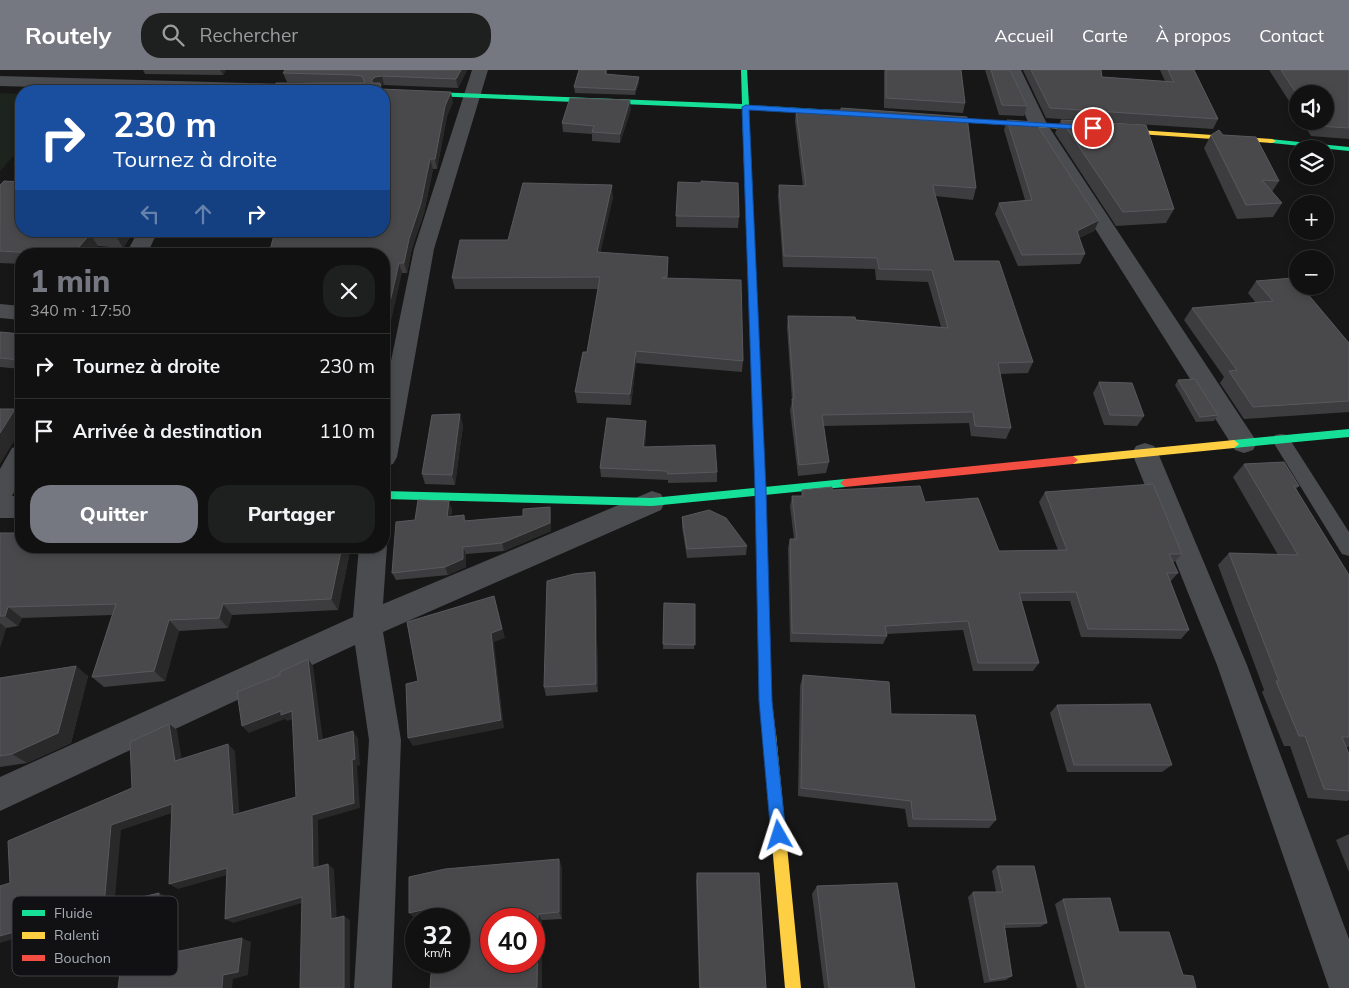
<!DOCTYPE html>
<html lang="fr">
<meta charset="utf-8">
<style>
body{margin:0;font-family:Mulish,sans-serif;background:#1e1f1f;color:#f1f3f6;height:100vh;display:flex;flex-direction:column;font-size:19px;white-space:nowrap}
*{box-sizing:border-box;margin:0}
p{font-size:16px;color:#9c9d9f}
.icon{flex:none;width:28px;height:28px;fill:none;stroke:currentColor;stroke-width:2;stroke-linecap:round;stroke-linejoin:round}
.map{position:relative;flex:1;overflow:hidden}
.panel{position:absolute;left:15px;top:178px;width:375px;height:305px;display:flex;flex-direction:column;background:#111;border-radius:20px;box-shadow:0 2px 8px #0003,0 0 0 1px #303131}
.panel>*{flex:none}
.banner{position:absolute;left:15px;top:15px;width:375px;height:152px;border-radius:20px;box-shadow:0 2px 8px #0003,0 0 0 1px #303131;background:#1a4fa0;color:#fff;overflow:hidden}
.tools{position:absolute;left:1289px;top:15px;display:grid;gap:10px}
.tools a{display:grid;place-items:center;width:45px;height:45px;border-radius:50%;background:#111;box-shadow:0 2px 8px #0003,0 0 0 1px #303131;font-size:25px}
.speed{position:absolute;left:405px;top:838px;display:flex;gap:10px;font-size:25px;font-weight:700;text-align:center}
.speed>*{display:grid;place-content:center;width:65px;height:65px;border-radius:50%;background:#111;box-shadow:0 2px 8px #0003,0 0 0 1px #303131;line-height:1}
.speed small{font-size:12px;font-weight:400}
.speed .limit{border:8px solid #d22;background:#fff;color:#111}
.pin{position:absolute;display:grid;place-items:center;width:42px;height:42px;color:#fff;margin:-21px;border:2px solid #fff;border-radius:50%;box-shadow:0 1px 5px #0007}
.me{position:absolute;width:55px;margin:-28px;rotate:354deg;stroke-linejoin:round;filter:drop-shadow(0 0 4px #0008)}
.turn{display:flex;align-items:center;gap:18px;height:105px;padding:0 15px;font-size:22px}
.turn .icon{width:65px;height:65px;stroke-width:2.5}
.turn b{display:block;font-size:35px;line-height:42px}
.lanes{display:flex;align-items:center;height:48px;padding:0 15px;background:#0003;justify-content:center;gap:25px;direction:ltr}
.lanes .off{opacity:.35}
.round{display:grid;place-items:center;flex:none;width:52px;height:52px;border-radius:20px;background:#1e1f1f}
.summary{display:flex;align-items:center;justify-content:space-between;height:85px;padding:0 15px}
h1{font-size:30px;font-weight:800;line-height:38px;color:#757880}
.primary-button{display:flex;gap:10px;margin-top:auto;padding:10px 15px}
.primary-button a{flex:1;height:58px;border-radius:20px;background:#757880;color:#fff;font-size:20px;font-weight:800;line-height:58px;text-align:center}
.primary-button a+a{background:#1e1f1f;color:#f1f3f6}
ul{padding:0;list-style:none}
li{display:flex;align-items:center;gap:15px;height:65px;padding:0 15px;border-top:1px solid #303131}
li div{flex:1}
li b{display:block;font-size:19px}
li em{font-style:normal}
header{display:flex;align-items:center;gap:30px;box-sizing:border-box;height:70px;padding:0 25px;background:#757880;color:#fff}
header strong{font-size:24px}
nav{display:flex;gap:28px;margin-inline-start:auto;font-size:18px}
.search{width:350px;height:45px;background:#1e1f1f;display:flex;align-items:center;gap:12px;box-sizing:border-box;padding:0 18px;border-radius:20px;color:#9c9d9f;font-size:19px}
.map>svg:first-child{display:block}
</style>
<header>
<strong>Routely</strong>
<div class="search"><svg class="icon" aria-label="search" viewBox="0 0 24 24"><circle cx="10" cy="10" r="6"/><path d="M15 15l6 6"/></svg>Rechercher</div>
<nav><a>Accueil</a><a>Carte</a><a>À propos</a><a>Contact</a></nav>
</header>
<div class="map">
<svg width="1349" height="918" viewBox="0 0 1349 918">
<rect width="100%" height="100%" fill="#171717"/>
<path fill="#1d241e" d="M0,23L21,24V77L0,101Z"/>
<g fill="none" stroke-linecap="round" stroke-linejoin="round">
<path fill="#4b4c50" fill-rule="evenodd" d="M1281,364L1287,365L1349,462V486L1342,484L1275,375L1272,370L1275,365Z"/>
<g fill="#4b4c50" fill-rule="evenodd">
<path d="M472,0H488L434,179L397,387L393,394L384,397V325L414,179Z"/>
<path d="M1005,0H1021L1047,54L1253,366L1257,373L1253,380L1244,383L1235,380L1029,54Z"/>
<path d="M0,6L357,16L363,17L366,21H182L0,16Z"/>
<path d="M138,161H158L147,184H126Z"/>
<path d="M0,234L21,236V250L0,248Z"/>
<path d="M1145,373L1154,376L1158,383L1247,595L1349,869V918H1329L1217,595L1132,383L1136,376Z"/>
<path d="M21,375V408L12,426H21V448H0V399L12,378Z"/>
<path d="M652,421L661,424L665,432L661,440L383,562L401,670L392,918H354L369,670L355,575L0,741V707L353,547L359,476H384V470L387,476L383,534Z"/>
</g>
<g fill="#16e098" fill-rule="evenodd">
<path d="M741,0H747L749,35L834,40L838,42L834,44L749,39L765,408L760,412L755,408L742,39L384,24V21H381L384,20L742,34Z"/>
<path d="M1269,69L1349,77V81L1272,73H1269Z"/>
<path d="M1349,359V367L1234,378L1229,374L1234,370Z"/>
<path d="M845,409L850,413L845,417L652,436L384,429V421L652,428Z"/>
</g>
<g fill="#ffcf43" fill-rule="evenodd">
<path d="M929,46L1272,69L1276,71L1272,73L932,50H929Z"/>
<path d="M1234,370L1239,374L1234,378L1073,394L1068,390L1073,386Z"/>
<path d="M769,658L774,660L776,664L801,918H785L762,664L764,660Z"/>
</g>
<g fill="#f24e42" fill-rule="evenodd">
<path d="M1073,386L1078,390L1073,394L845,417L840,413L845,409Z"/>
<path d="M760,404L765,408L772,631L776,664L774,668L769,670L764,668L762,664L760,631L755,408Z"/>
</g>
</g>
<g fill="#3d3d3f">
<path d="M143,0H226L223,5L145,4Z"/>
<path d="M285,0H467L458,18L384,15L380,16L381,19L453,32L447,46L437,99H433L424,143L412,178L407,203H402L322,13L287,12L283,3Z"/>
<path d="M579,0H607V5L639,7V12L635,25L575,23L574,17Z"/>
<path d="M884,0H961L965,33L963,43L884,38Z"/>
<path d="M985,0H1010L1027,36L1024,46L999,45Z"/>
<path d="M1023,0H1101L1102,7L1165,11L1160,0H1194L1218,49L1213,59L1046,48Z"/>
<path d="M1269,0H1349V69L1311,66L1302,51H1325L1298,24V45Z"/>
<path d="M631,39L620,73L592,71V64L563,62L562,53Z"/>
<path d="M796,40L976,118L973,130L935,126L954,191L1033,292L1028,303L1000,304L1011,358L1006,369L971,366L969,353L823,356L829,392L826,403L798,406L790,340L792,331L787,257L788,246L856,250L941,257L928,212L876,210L875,199L783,197L778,126L779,115L803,116L795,51Z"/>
<path d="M1007,50L1099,150L1094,161L1079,168L1085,184L1080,194L1018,196L995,144L999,133L1025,130L1004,60Z"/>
<path d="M1061,50L1174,139L1166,153L1116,156L1055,63Z"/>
<path d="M1211,65H1223L1279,111L1272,122L1282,133L1273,147L1237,149L1204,78Z"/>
<path d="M0,115L21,161H134L123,178L98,176L92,184H21V194L0,193Z"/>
<path d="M613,127L600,183L668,208L743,291L742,302L636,293L631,335L577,333L575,322L587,282L598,219H455L452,208L508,170Z"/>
<path d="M676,146L739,147L738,158L676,157Z"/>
<path d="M21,204V219L15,211Z"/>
<path d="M1256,211L1349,273V342L1244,349L1220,313L1224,307L1184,250L1192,238L1256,233L1248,223Z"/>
<path d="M0,262L21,264V299L0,297Z"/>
<path d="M1178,310L1218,345L1214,351L1196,352L1175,315Z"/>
<path d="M1099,312L1144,346L1137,356L1104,355L1093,323Z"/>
<path d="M463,355L455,415L425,414L422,404Z"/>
<path d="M646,360L645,377L717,402V412L668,413V410L601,407L600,398Z"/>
<path d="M1244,394L1299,416L1296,419L1349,505V677H1346L1349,684V730L1347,731L1308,728L1290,676H1284L1262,622L1264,620L1218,495L1229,483L1278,485L1233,407Z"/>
<path d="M802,420H832L925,432L999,481L1058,480L1039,432L1045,422L1182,484L1173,493L1178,503L1170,512L1189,560L1181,569L1081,567L1070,531H1021L1039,593L1033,601H973L963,560L887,564V566L883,574L790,572L788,478L790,469H794L790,436L792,426H801Z"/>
<path d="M452,439L451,446L464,445L466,451L551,445V461L504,481L466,484V497L448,505L396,510L392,503L415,450Z"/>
<path d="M682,447L747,476L746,485L687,488L682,457Z"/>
<path d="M0,463L21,476H199L203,482L244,480L245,476H351L338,540L232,545L228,558L179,561L165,611L104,617L92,607L112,545L22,548L18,556L6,558L0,577Z"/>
<path d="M595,502L596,512L598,622L546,626L544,617Z"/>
<path d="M664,533L695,534L694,579H663Z"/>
<path d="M803,605L891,644L996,750L989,758L908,757L905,739L798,726L800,616Z"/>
<path d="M88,606L71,673L27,693L0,697V608Z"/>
<path d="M1057,635L1172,695L1162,702H1067L1050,643Z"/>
<path d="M1349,764V802L1336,770Z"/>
<path d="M997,796L1047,853L1040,857L1005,858L1012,906L1006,910L984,913L968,827L973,822H996L992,801Z"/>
<path d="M562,797V849L542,850V918H430L435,846Z"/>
<path d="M697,803L766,918H699L696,811Z"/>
<path d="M817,816L915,918H824L812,824Z"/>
<path d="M1063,829L1119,862L1196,918H1077L1055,834Z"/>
</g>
<g fill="#29292a">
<path d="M220,0H226L223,5Z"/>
<path d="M461,0H467L458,18L456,9Z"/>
<path d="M382,6L384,15L378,16L372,13V10L375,7Z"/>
<path d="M639,7V12L635,25V20Z"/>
<path d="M451,22L453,32L447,46L437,99L435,89L445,36Z"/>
<path d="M630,30L631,39L620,73V64Z"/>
<path d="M430,89L433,99L424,143L412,178L407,203L404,193L409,169Z"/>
<path d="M612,115L613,127L598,194L597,182Z"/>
<path d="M1099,150L1094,161L1072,171L1077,161Z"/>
<path d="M119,161H134L123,178L116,166Z"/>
<path d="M90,164L98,176L92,184H73Z"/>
<path d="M399,193L402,203L384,282V258Z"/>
<path d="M636,281V293L631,335L630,324Z"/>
<path d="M15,339L21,346V360L0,394V363Z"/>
<path d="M460,344L463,355L455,415L452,405Z"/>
<path d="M646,351V360L644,387L643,377Z"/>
<path d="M449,431L452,439L450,455L447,447Z"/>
<path d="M550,437L551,445V461L504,481L502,473Z"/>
<path d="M193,476H199L204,482H192Z"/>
<path d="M342,476H351L338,540L331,529Z"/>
<path d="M463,477L466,484V497L448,505L445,497Z"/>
<path d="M595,502L596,512L598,622L596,614Z"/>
<path d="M494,526L505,568L494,572L504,658L413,676L408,668L491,563Z"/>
<path d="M223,534L232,545L228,558L219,548Z"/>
<path d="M8,537L22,548L18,556L5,546Z"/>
<path d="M169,550L179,561L165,611L154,601Z"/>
<path d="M0,553L6,558L0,577Z"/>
<path d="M308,589L313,596L324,677L318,671Z"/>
<path d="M76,596L88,606L71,673L27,693L12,684Z"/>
<path d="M281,641H292L298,648L287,651L285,649L249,663L242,656Z"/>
<path d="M169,654L177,660L183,697L175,691Z"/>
<path d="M353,661L358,668L360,695L357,696L360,738L318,750L319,803L313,798L312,745L352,690Z"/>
<path d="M228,674L235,681L240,751L233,745Z"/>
<path d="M172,734L181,740L121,760L114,840L0,873V866L111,755Z"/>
<path d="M559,789L562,797V849L559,842Z"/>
<path d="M328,794L334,799L337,853L331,849Z"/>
<path d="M227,798L234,803L178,819L169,814Z"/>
<path d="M159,823L170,828L163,891L151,887Z"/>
<path d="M302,827L309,831L233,853L225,849Z"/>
<path d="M435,837L442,844L416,849L409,843Z"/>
<path d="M538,844L542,850V918H537Z"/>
<path d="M344,846L350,850V918H344Z"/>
<path d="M242,868L251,872L248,905L233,909L232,918H222L223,905Z"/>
</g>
<g fill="#49494c" stroke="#58595d" fill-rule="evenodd">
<path d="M285,0H461L456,9L382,6L375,7L372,10V13H380L381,19L451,22L445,36L435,89H430L421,133L409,169L404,193H399L384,258V184H269L275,161H384V21H270L276,13H365L362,6L354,5L283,3Z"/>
<path d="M579,0H606L605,4L639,7L635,20L574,17Z"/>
<path d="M886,0H961L965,33L886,28Z"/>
<path d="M991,0H1010L1027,36L1002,35Z"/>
<path d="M1031,0H1101L1102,7L1174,12L1168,0H1194L1218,49L1050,38Z"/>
<path d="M1281,0H1349V58L1317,56L1314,51H1325V24H1298V26Z"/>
<path d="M570,28L630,30L620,64L592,62L594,56L562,53Z"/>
<path d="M841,38L967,47L976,118L933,115L934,121L954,191H999L1033,292L998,293L1011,358L975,356L973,342L822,345L829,392L799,395L792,329H794L788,246L855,247L856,250L948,258L932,200L879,199L877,188L784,186L779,115L806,116L796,40H841Z"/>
<path d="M1007,50L1035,52L1099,150L1077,161L1085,184L1022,185L999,133L1032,130Z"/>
<path d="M1061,50L1146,55L1174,139L1123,142Z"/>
<path d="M1219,60L1223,65L1256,67L1279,111L1262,110L1282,133L1246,135L1211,65Z"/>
<path d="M4,111L21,112V161H119L116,166L90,164L73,184H33L34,183L0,181V115Z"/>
<path d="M701,111L738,113L739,147L676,146L678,112L701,113Z"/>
<path d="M523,113L612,115L597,182L668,187L667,207L662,208L741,210L743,291L636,281L630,324L575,322L583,282H587L600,207L452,208L460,170H508Z"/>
<path d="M21,204V211H15Z"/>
<path d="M1293,208L1298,212V216H1301L1349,273V331L1253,337L1229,301L1237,300L1192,238L1273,231L1256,211Z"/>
<path d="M0,262L21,264V289L20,290L0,288Z"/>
<path d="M1195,309L1218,345L1200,347L1178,310Z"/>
<path d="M1099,312L1132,313L1144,346L1110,345Z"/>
<path d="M0,339H15L0,363Z"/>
<path d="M460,344L452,405L422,404L432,345Z"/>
<path d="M607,348L646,351L643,377L715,375L717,402L668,404L667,401L600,398Z"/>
<path d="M1284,392L1299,416H1294L1349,505V667H1342L1349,684V721L1324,719L1305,666H1299L1276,611H1279L1229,483L1298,485L1244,394Z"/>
<path d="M1153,414L1182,484H1169L1178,503H1167L1189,560L1088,559L1076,522L1019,523L1039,593H978L968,551L885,556L887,566L792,563L790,469H797L792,426H803L802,420L832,417V420L920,416L925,432L978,428L999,481L1067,480L1045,422Z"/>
<path d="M418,430L449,431L447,447L464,445V451L523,446V439L550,437V453L502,473L463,477V489L445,497L392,503L396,452L415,450Z"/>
<path d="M709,440L726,448L747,476L687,479L682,447Z"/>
<path d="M0,463H21V476H117V478L132,476H193L192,482L244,480L245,476H342L331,529L223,534L219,548L169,550L154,601L92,607L116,534L8,537L5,546H0Z"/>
<path d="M595,502L596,614L544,617L547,511L574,504Z"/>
<path d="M494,526L502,559L491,563L501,650L408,668L406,614L418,611L407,552Z"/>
<path d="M664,533L695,534V575L663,574Z"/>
<path d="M308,589L318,671L353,661L355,689L352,690L354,733L312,745L313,798L328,794L331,849L344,846V918H300L302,827L225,849L227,798L169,814L172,734L111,755L104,836L0,866V816L10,813L8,771L132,718L130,672L169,654L175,691L228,674L233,745L296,727L292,641L281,645V641L242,656L237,622L280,605V602Z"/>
<path d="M76,596L58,663L12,684L0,686V608Z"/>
<path d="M803,605L889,612L891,644L975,645L996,750L913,749L911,731L801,718Z"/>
<path d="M1150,634L1172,695H1074L1057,635Z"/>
<path d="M559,789V842L538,844L537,918H430L432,891H459V849H435V837L409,843V807L445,799ZM491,849H534V891H491Z"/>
<path d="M997,796H1034L1047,853L1004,854L1012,906L990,910L973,822H1003Z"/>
<path d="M697,803H759L766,918H700Z"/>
<path d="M897,813L915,918H829L817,816Z"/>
<path d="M159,823L151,887L242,868L238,902L223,905L222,918H118L130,830Z"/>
<path d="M1110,828L1119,862H1169L1183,905L1193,906L1196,918H1086L1063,829Z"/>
</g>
<path fill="#1a73e8" stroke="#114b97" d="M746,35L1093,56L1097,58L1093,60L749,40L766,420L772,631L786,765L784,770L779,772L774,770L771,765L759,631L755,420L742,37Z"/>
<rect x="12" y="826" width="166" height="80" rx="8" fill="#111113" stroke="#3e4045" stroke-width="1"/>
<rect x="22" y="840" width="23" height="6" fill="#16e098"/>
<rect x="22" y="862" width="23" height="7" fill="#ffcf43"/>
<rect x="22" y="885" width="23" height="6" fill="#f24e42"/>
<g font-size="14" fill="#a8adb8">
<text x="54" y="848">Fluide</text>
<text x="54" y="870">Ralenti</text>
<text x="54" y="893">Bouchon</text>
</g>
</svg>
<div class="tools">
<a><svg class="icon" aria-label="sound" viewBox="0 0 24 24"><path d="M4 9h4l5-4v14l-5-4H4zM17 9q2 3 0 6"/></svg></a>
<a><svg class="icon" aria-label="layers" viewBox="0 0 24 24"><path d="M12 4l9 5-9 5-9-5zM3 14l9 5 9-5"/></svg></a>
<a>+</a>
<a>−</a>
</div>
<div class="speed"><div>32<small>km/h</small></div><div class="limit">40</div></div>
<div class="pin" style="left:1093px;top:58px;background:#d93025"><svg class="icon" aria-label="arrive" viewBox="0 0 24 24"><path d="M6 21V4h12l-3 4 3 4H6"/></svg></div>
<svg class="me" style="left:779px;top:765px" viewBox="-20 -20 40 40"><path d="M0-17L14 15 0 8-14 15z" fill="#1a73e8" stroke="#fff" stroke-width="4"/></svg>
<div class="banner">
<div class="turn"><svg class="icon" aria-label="right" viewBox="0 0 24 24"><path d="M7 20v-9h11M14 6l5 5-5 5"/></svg><div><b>230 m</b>Tournez à droite</div></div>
<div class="lanes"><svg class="icon off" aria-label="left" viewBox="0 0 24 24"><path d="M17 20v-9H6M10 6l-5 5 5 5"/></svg><svg class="icon off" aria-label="ahead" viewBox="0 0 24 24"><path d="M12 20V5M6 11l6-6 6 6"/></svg><svg class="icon" aria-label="right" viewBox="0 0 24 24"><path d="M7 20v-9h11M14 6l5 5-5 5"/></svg></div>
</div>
<section class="panel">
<div class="summary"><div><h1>1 min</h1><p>340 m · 17:50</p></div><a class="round"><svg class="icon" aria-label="close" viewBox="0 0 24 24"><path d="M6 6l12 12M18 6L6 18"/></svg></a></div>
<ul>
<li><svg class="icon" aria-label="right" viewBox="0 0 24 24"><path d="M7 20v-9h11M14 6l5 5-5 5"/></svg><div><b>Tournez à droite</b></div><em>230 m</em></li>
<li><svg class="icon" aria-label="arrive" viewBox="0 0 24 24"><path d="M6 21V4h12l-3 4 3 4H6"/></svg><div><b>Arrivée à destination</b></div><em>110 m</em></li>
</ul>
<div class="primary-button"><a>Quitter</a><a>Partager</a></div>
</section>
</div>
